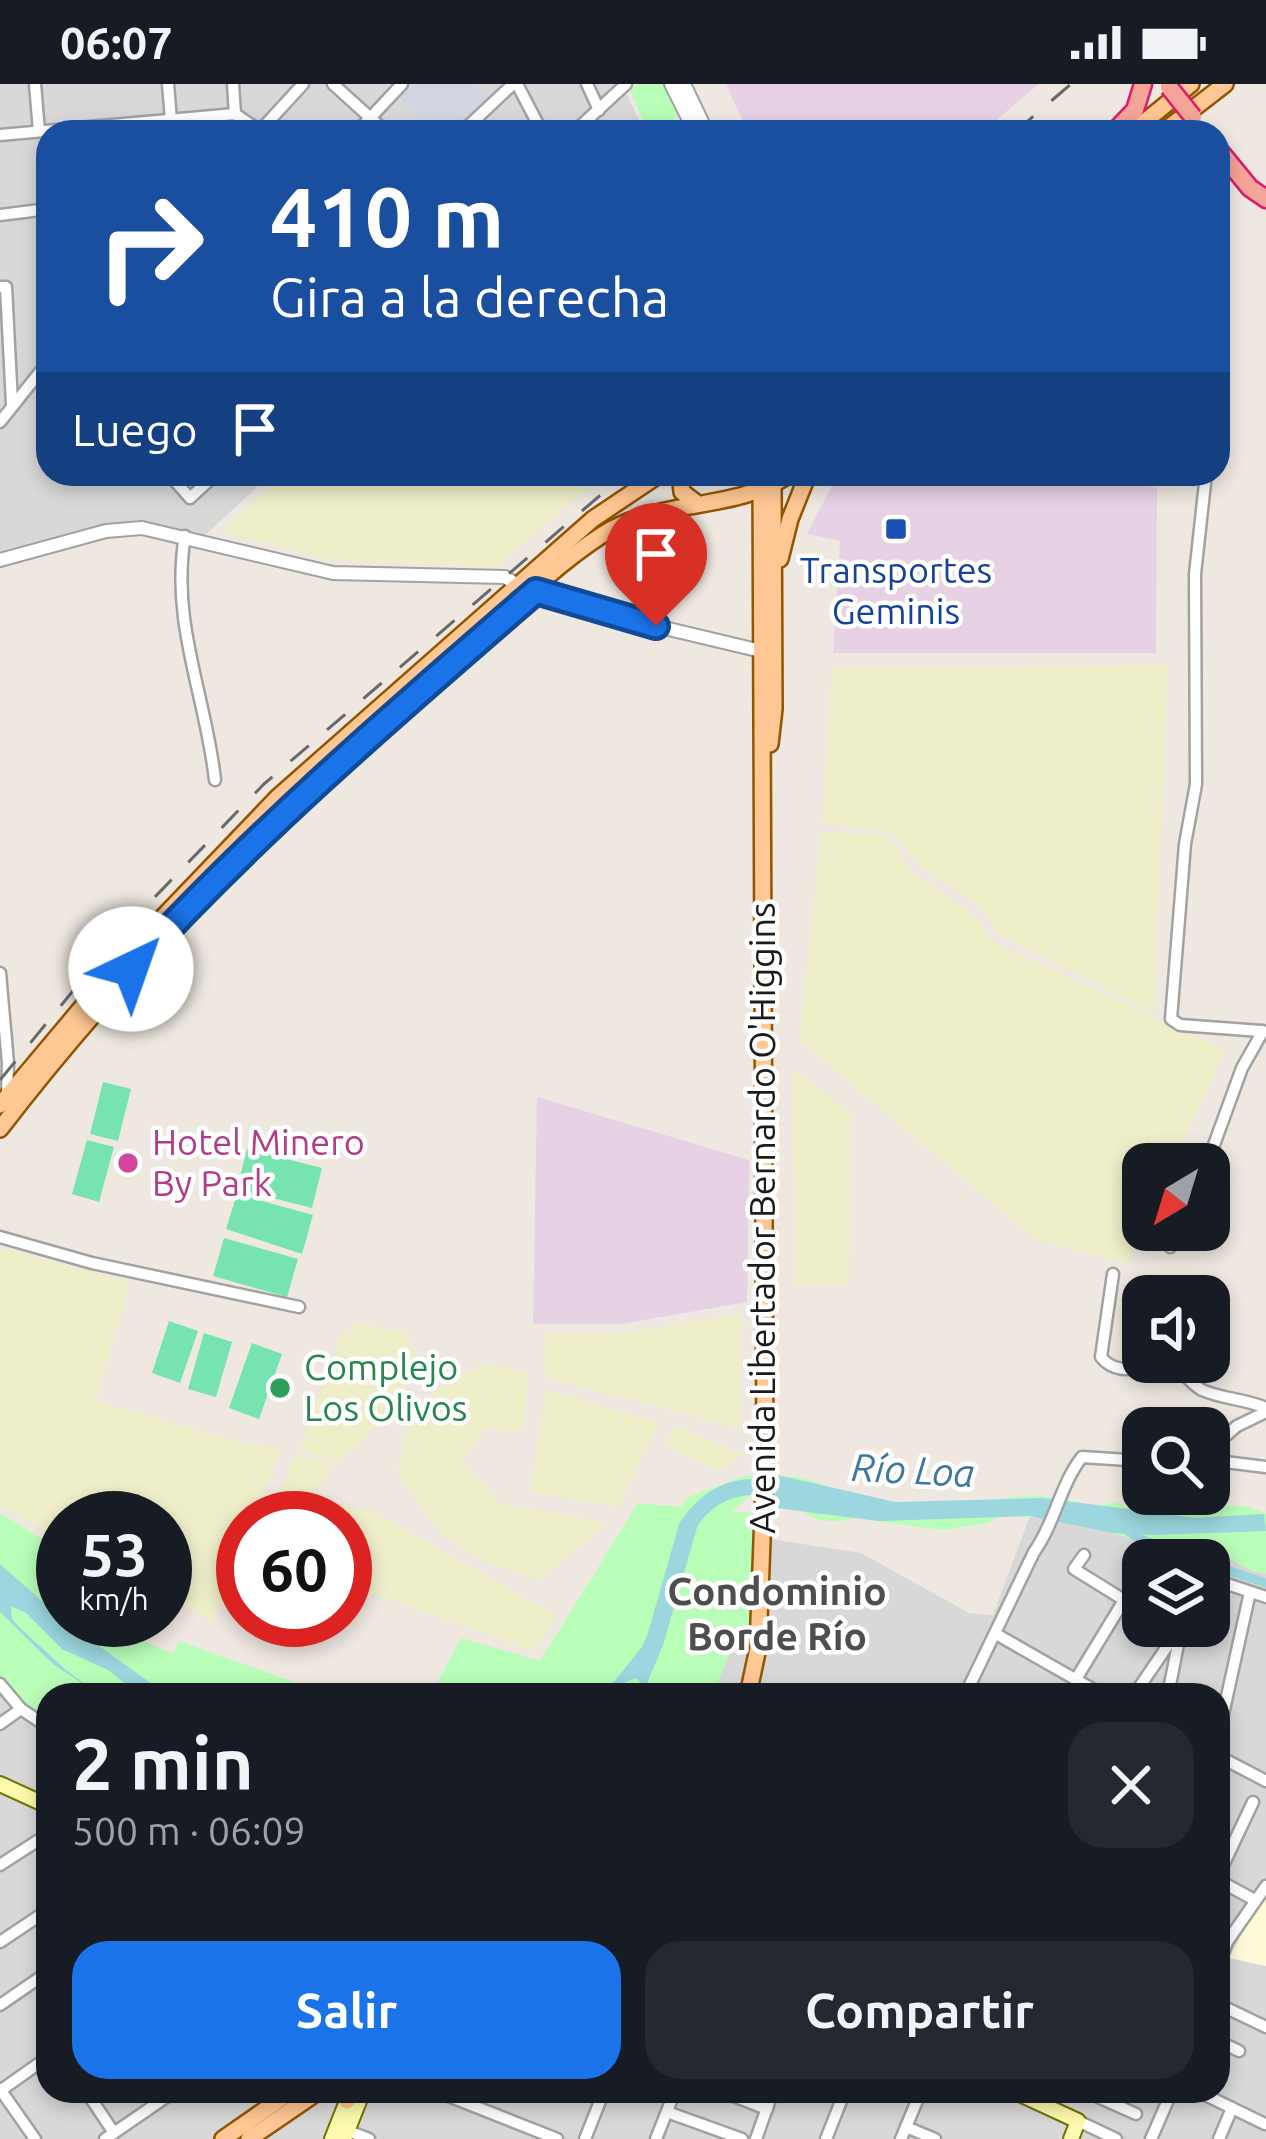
<!DOCTYPE html>
<html lang="es">
<meta charset="utf-8">
<style>
body{margin:0;font-family:Ubuntu,sans-serif;background:#242831;color:#f1f3f6;height:100vh;display:flex;flex-direction:column;font-size:45px;white-space:nowrap}
*{box-sizing:border-box;margin:0}
p{font-size:39px;color:#9ea1a6}
.icon{flex:none;width:66px;height:66px;fill:none;stroke:currentColor;stroke-width:2;stroke-linecap:round;stroke-linejoin:round}
.map{position:relative;flex:1;overflow:hidden}
.drawer{position:absolute;left:36px;top:1599px;width:1194px;height:420px;display:flex;flex-direction:column;background:#171b24;border-radius:36px;box-shadow:0 6px 18px #0003}
.drawer>*{flex:none}
.banner{position:absolute;left:36px;top:36px;width:1194px;height:366px;border-radius:36px;box-shadow:0 6px 18px #0003;background:#1a4fa0;color:#fff;overflow:hidden}
.needle{width:78px;rotate:218deg}
.tools{position:absolute;left:1122px;top:1059px;display:grid;gap:24px}
.tools a{display:grid;place-items:center;width:108px;height:108px;border-radius:24px;background:#171b24;box-shadow:0 6px 18px #0003;font-size:60px}
.speed{position:absolute;left:36px;top:1407px;display:flex;gap:24px;font-size:60px;font-weight:700;text-align:center}
.speed>*{display:grid;place-content:center;width:156px;height:156px;border-radius:50%;background:#171b24;box-shadow:0 6px 18px #0003;line-height:1}
.speed small{font-size:30px;font-weight:400}
.speed .limit{border:18px solid #d22;background:#fff;color:#111}
.pin{position:absolute;display:grid;place-items:center;width:102px;height:102px;color:#fff;margin:-123px -51px;border-radius:50% 50% 50% 0;rotate:-45deg;box-shadow:0 0 12px #0007}
.pin .icon{rotate:45deg}
.me{position:absolute;width:132px;margin:-66px;rotate:42deg;stroke-linejoin:round;filter:drop-shadow(0 0 9px #0008)}
.turn{display:flex;align-items:center;gap:42px;height:252px;padding:0 36px;font-size:54px}
.turn .icon{width:156px;height:156px;stroke-width:2.5}
.turn b{display:block;font-size:84px;line-height:102px}
.then{display:flex;align-items:center;height:114px;padding:0 36px;background:#0003;gap:24px;font-size:45px}
.round{display:grid;place-items:center;flex:none;width:126px;height:126px;border-radius:36px;background:#242831}
.headline{display:flex;align-items:center;justify-content:space-between;height:204px;padding:0 36px}
h1{font-size:72px;font-weight:700;line-height:90px}
.cta{display:flex;gap:24px;margin-top:auto;padding:24px 36px}
.cta a{flex:1;height:138px;border-radius:36px;background:#1a73e8;color:#fff;font-size:48px;font-weight:700;line-height:138px;text-align:center}
.cta a+a{background:#242831;color:#f1f3f6}
.status{display:flex;justify-content:space-between;align-items:center;height:84px;padding:0 60px;background:#171b24;direction:ltr}
.status svg{height:33px;fill:currentColor}
.map>svg:first-child{display:block}
</style>
<div class="status"><b>06:07</b><svg viewBox="0 0 49 12"><path d="M0 12V9h3v3zM5 12V6h3v6zM10 12V3h3v9zM15 12V0h3v12zM26 1h20v11H26zM47 4h2v5h-2z"/></svg></div>
<div class="map">
<svg width="1266" height="2055" viewBox="0 0 1266 2055">
<rect width="100%" height="100%" fill="#eee8e0"/>
<g fill="#d9d8d8" fill-rule="evenodd">
<path d="M0,0H622L643,44L639,48H48V390H271L189,466L143,449L104,451L0,485Z"/>
<path d="M1030,1432L1266,1481V2055H0V1592L48,1633V2007H1218V1611H661L724,1448L861,1469L969,1529L993,1531ZM1143,1476H1209V1542H1143Z"/>
</g>
<g fill="#e7d1e5">
<path d="M726,0H1039L982,48H748Z"/>
<path d="M838,390H1097L1157,404L1156,569H833L840,457L807,450Z"/>
<path d="M537,1013L749,1076L747,1218L621,1240H533Z"/>
</g>
<path fill="#fffbd7" d="M1262,1811L1266,1812V1882L1229,1874Z"/>
<g fill="#eeeec9">
<path d="M283,390H603L495,484L333,476L222,447Z"/>
<path d="M1168,581L1154,929L999,851L987,832L965,811L923,785L892,748L822,739L832,584Z"/>
<path d="M821,748L888,751L914,790L977,834L991,857L1225,966L1173,1080H1143V1145L1127,1180L1035,1155L799,956Z"/>
<path d="M792,984L851,1030L849,1202L796,1201Z"/>
<path d="M0,1164L130,1198L96,1317L240,1358L281,1365L254,1434H243V1462L214,1537L165,1516V1434H63V1458L0,1421Z"/>
<path d="M741,1230L740,1345L545,1293V1250H617Z"/>
<path d="M353,1238L407,1249L421,1280L368,1352L337,1378L299,1366L342,1249H351Z"/>
<path d="M490,1280L530,1290L521,1350L487,1343L461,1377L501,1420L607,1439L540,1496L480,1476L440,1448L397,1390L409,1335L452,1292Z"/>
<path d="M546,1306L658,1339L619,1424L531,1407Z"/>
<path d="M676,1342L743,1370L720,1387L664,1362Z"/>
<path d="M295,1370L333,1381L318,1405L308,1434H270Z"/>
<path d="M330,1418L376,1429L556,1531L535,1568L345,1499V1434H329Z"/>
</g>
<g fill="#b8fdb8">
<path d="M638,0H668L680,26L674,36L648,48L630,7Z"/>
<path d="M236,33L247,48H126L125,46Z"/>
<path d="M748,1391C767,1397 784,1390 802,1394C827,1399 849,1416 871,1421C911,1429 986,1415 1028,1412C1059,1409 1087,1428 1117,1418L1124,1423L1163,1425L1179,1419L1248,1423L1266,1429V1489C1241,1488 1231,1470 1215,1469C1203,1469 1198,1472 1183,1469L1048,1432L997,1433L989,1439L943,1446L875,1437L863,1431C834,1443 804,1438 787,1411L757,1407L731,1427L756,1430L755,1551L745,1562L731,1565L713,1611H431L461,1554L540,1577L638,1419L681,1423L688,1413Z"/>
<path d="M0,1429L63,1468V1536H118V1545L173,1570L179,1557L330,1611H48V1634L24,1621L0,1597Z"/>
</g>
<g fill="#77e3b0">
<path d="M103,998L131,1005L118,1057L90,1050Z"/>
<path d="M87,1056L114,1063L99,1118L72,1110Z"/>
<path d="M247,1065L322,1084L312,1124L237,1105Z"/>
<path d="M237,1110L313,1131L302,1170L226,1145Z"/>
<path d="M224,1154L298,1175L287,1213L213,1192Z"/>
<path d="M169,1237L198,1247L180,1299L152,1289Z"/>
<path d="M204,1249L232,1258L216,1313L188,1305Z"/>
<path d="M252,1259L282,1270L259,1335L229,1324Z"/>
</g>
<path fill="#d4d5e3" d="M413,0H474L491,15L454,48H437L400,15Z"/>
<g fill="#9cd6df">
<path d="M769,1389L895,1418L1043,1414L1196,1434L1264,1430L1266,1447L1153,1451L1112,1449L1030,1432L878,1437L769,1423Z"/>
<path d="M687,1429H696L698,1440L663,1561L642,1611H636L640,1598L636,1594L626,1598L617,1611H603L642,1563L648,1549L678,1444Z"/>
<path d="M0,1480L63,1536L167,1611H140L108,1586L62,1565L26,1529L11,1522L12,1535L19,1543L66,1586L100,1611L53,1580L0,1528Z"/>
</g>
<g fill="none" stroke-linecap="round" stroke-linejoin="round">
<g stroke="#9cd6df" stroke-width="9">
<path d="M1124,1444L1140,1455L1199,1476"/>
<path d="M1209,1480L1266,1499"/>
</g>
<path stroke="#9cd6df" stroke-width="16" d="M686,1444C708,1409 736,1399 776,1404"/>
<g stroke="#a2a2a2" stroke-width="15">
<g id="minor">
<path d="M35,0L39,47"/>
<path d="M168,0L171,36"/>
<path d="M233,0L235,30"/>
<path d="M333,0L386,48"/>
<path d="M517,0L542,48"/>
<path d="M587,0L599,26"/>
<path d="M259,48L303,0"/>
<path d="M357,48L402,0"/>
<path d="M462,48L513,0"/>
<path d="M574,48L626,0"/>
<path d="M0,51L235,30L260,47"/>
<path d="M0,131L48,125"/>
<path d="M0,203H6L12,320"/>
<path d="M0,338L48,278"/>
<path d="M169,390L190,414L216,390"/>
<path d="M1206,390L1195,490L1196,700L1185,760L1171,935L1180,941L1261,947"/>
<path d="M185,452C170,537 206,613 215,696"/>
<path d="M0,889L8,979L7,1012"/>
<path d="M1207,1080L1242,984L1263,947"/>
<path d="M0,1153L92,1179L299,1223"/>
<path d="M1170,1163L1178,1146"/>
<path d="M1113,1190L1101,1273C1119,1296 1147,1278 1172,1284C1186,1288 1190,1300 1202,1306C1222,1315 1246,1315 1266,1324"/>
<path d="M1209,1366L1237,1342L1266,1328"/>
<path d="M1209,1376L1266,1383"/>
<path d="M1084,1471L1074,1485L1124,1516"/>
<path d="M1209,1494L1266,1513"/>
<path d="M996,1550L1103,1611"/>
<path d="M1076,1595L1143,1485"/>
<path d="M0,1600L21,1625L48,1643"/>
<path d="M965,1611L1034,1468C1055,1439 1060,1401 1082,1373L1143,1377"/>
<path d="M1134,1611L1181,1542"/>
<path d="M1168,1611L1181,1545"/>
<path d="M0,1640L21,1625"/>
<path d="M1218,1653L1250,1508"/>
<path d="M1218,1672L1266,1697"/>
<path d="M0,1781L42,1754L48,1763"/>
<path d="M1218,1792L1253,1718"/>
<path d="M1218,1796L1251,1814"/>
<path d="M0,1858L48,1826"/>
<path d="M1218,1883L1227,1858L1266,1802"/>
<path d="M1218,1920L1266,1943"/>
<path d="M0,1921L48,1888"/>
<path d="M1218,1957L1239,1967"/>
<path d="M0,2005L35,2055"/>
<path d="M0,2007L48,1973"/>
<path d="M86,2007L114,2049"/>
<path d="M436,2007L557,2055"/>
<path d="M721,2007L767,2025"/>
<path d="M1197,2007L1265,2040"/>
<path d="M1098,2013L1136,2030"/>
<path d="M667,2028L742,2055"/>
<path d="M1078,2037L1116,2055"/>
<path d="M906,2043L935,2055"/>
<path d="M348,2047L369,2055"/>
<path d="M105,2055L175,2007"/>
<path d="M585,2055L604,2007"/>
<path d="M656,2055L675,2007"/>
<path d="M756,2055L773,2007"/>
<path d="M826,2055L845,2007"/>
<path d="M901,2055L921,2007"/>
<path d="M1151,2055L1172,2007"/>
<path d="M1219,2055L1232,2024"/>
</g>
</g>
<g stroke="#a2a2a2" stroke-width="16">
<g id="tertiary">
<path d="M671,0L695,48"/>
<path d="M684,0L707,48"/>
<path d="M0,476L106,447L142,444L333,489L505,493L517,501L656,542L761,567"/>
</g>
</g>
<g stroke="#727400" stroke-width="18">
<g id="secondary">
<path d="M0,1700L48,1722"/>
<path d="M1013,2007L1078,2037L1071,2055"/>
<path d="M332,2055L349,2012"/>
<path d="M344,2055L363,2007"/>
</g>
</g>
<g stroke="#925500" stroke-width="20">
<g id="primary">
<path d="M1132,48L1191,0"/>
<path d="M1163,48L1225,0"/>
<path d="M680,390L682,408L698,420"/>
<path d="M780,475L790,435L808,390"/>
<path d="M770,660L774,625L773,396"/>
<path d="M0,1021L120,878L278,713L593,435L660,390"/>
<path d="M0,1045C131,874 281,728 443,587C494,543 546,487 602,451C661,413 733,429 790,390"/>
<path d="M748,1611L758,1564L765,1376L761,390"/>
<path d="M344,2007L347,2017"/>
<path d="M223,2055L292,2007"/>
<path d="M249,2055L319,2007"/>
</g>
</g>
<g stroke="#e0186f" stroke-width="21">
<g id="trunk">
<path d="M1114,48L1135,26L1143,0"/>
<path d="M1218,65L1250,104L1266,115"/>
</g>
</g>
<use href="#minor" stroke="#fff" stroke-width="10"/>
<use href="#tertiary" stroke="#fff" stroke-width="12"/>
<use href="#secondary" stroke="#fdfaae" stroke-width="14"/>
<use href="#primary" stroke="#ffc793" stroke-width="15"/>
<use href="#trunk" stroke="#f5a498" stroke-width="16"/>
<g stroke="#696969" stroke-width="3" stroke-dasharray="24 24" stroke-linecap="butt">
<path d="M1015,48L1071,0"/>
<path d="M0,996L122,847L264,700L625,390"/>
</g>
<g stroke="#e0186f" stroke-width="21" stroke-linecap="butt">
<path id="trunk-bridge" d="M1169,3L1193,33"/>
</g>
<use href="#trunk-bridge" stroke="#f5a498" stroke-width="16"/>
</g>
<g fill="none" stroke-linecap="round" stroke-linejoin="round">
<g stroke="#114b97" stroke-width="30">
<path id="route" d="M131,885C256,748 396,628 536,507L656,542"/>
</g>
<use href="#route" stroke="#1a73e8" stroke-width="21"/>
</g>
<rect fill="#1a4fb4" stroke="#fff" stroke-width="4.5" x="884" y="433" width="24" height="24" rx="6"/>
<circle fill="#d1479c" stroke="#fff" stroke-width="4.5" cx="128" cy="1079" r="12"/>
<circle fill="#2e9e5b" stroke="#fff" stroke-width="4.5" cx="280" cy="1304" r="12"/>
<g text-anchor="middle" stroke-width="9" stroke-linejoin="round" paint-order="stroke">
<g font-size="36" fill="#164399" stroke="#fff">
<text x="896" y="499">Transportes<tspan x="896" dy="41">Geminis</tspan></text>
</g>
<g font-size="36" fill="#b23c85" stroke="#fff" text-anchor="start">
<text x="152" y="1071">Hotel Minero<tspan x="152" dy="41">By Park</tspan></text>
</g>
<g font-size="36" fill="#1b1b1b" stroke="#fff">
<text transform="translate(762 1134) rotate(-90)" y="13">Avenida Libertador Bernardo O'Higgins</text>
</g>
<g font-size="36" fill="#27864d" stroke="#fff" text-anchor="start">
<text x="304" y="1296">Complejo<tspan x="304" dy="41">Los Olivos</tspan></text>
</g>
<g font-size="39" font-style="italic" fill="#3e78a0" stroke="#fff">
<text transform="translate(913 1386) rotate(3)" y="14">Río Loa</text>
</g>
<g font-size="39" font-weight="bold" fill="#4e4e4e" stroke="#fff">
<text x="777" y="1521">Condominio<tspan x="777" dy="45">Borde Río</tspan></text>
</g>
</g>
</svg>
<div class="tools">
<a><svg class="needle" viewBox="-14 -14 28 28"><path d="M0-13l5 13h-10z" fill="#e53935"/><path d="M0 13l5-13h-10z" fill="#9ea1a6"/></svg></a>
<a><svg class="icon" aria-label="sound" viewBox="0 0 24 24"><path d="M4 9h4l5-4v14l-5-4H4zM17 9q2 3 0 6"/></svg></a>
<a><svg class="icon" aria-label="search" viewBox="0 0 24 24"><circle cx="10" cy="10" r="6"/><path d="M15 15l6 6"/></svg></a>
<a><svg class="icon" aria-label="layers" viewBox="0 0 24 24"><path d="M12 4l9 5-9 5-9-5zM3 14l9 5 9-5"/></svg></a>
</div>
<div class="speed"><div>53<small>km/h</small></div><div class="limit">60</div></div>
<div class="pin" style="left:656px;top:542px;background:#d93025"><svg class="icon" aria-label="arrive" viewBox="0 0 24 24"><path d="M6 21V4h12l-3 4 3 4H6"/></svg></div>
<svg class="me" style="left:131px;top:885px" viewBox="-20 -20 40 40"><circle r="19" fill="#fff"/><path d="M0-13L10 11 0 6-10 11z" fill="#1a73e8"/></svg>
<div class="banner">
<div class="turn"><svg class="icon" aria-label="right" viewBox="0 0 24 24"><path d="M7 20v-9h11M14 6l5 5-5 5"/></svg><div><b>410 m</b>Gira a la derecha</div></div>
<div class="then">Luego<svg class="icon" aria-label="arrive" viewBox="0 0 24 24"><path d="M6 21V4h12l-3 4 3 4H6"/></svg></div>
</div>
<section class="drawer">
<div class="headline"><div><h1>2 min</h1><p>500 m · 06:09</p></div><a class="round"><svg class="icon" aria-label="close" viewBox="0 0 24 24"><path d="M6 6l12 12M18 6L6 18"/></svg></a></div>
<div class="cta"><a>Salir</a><a>Compartir</a></div>
</section>
</div>
